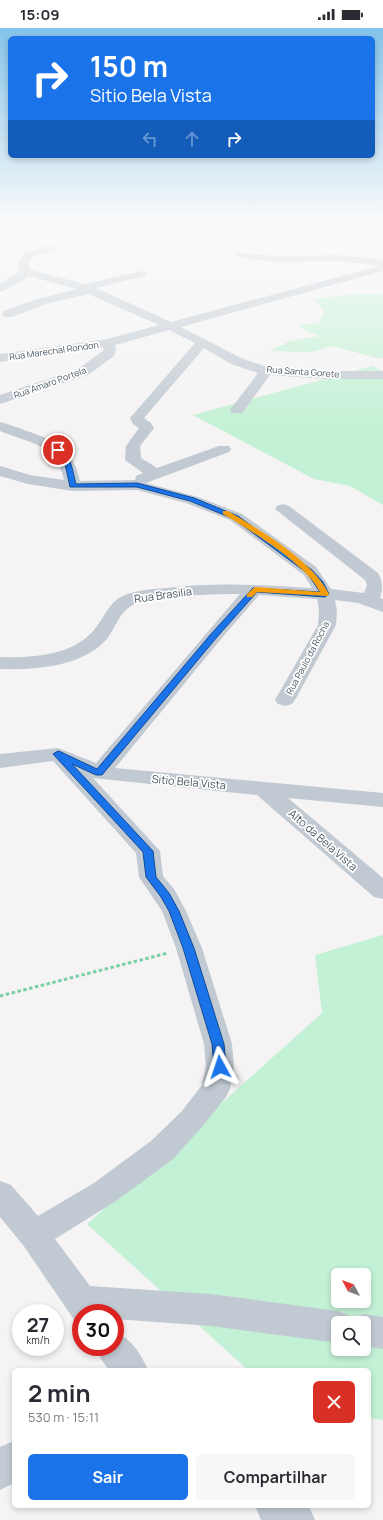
<!DOCTYPE html>
<html lang="pt">
<meta charset="utf-8">
<style>
body{margin:0;font-family:Manrope,sans-serif;background:#f7f7f7;color:#2b2b33;height:100vh;display:flex;flex-direction:column;font-size:15px;white-space:nowrap}
*{box-sizing:border-box;margin:0}
p{font-size:13px;color:#7c7c81}
.icon{flex:none;width:22px;height:22px;fill:none;stroke:currentColor;stroke-width:2;stroke-linecap:round;stroke-linejoin:round}
.map{position:relative;flex:1;overflow:hidden}
.sheet{position:absolute;left:12px;top:1340px;width:359px;height:140px;display:flex;flex-direction:column;background:#fff;border-radius:6px;box-shadow:0 2px 6px #0003}
.sheet>*{flex:none}
.banner{position:absolute;left:8px;top:8px;width:367px;height:122px;border-radius:6px;box-shadow:0 2px 6px #0003;background:#1a73e8;color:#fff;overflow:hidden}
.needle{width:26px;rotate:311deg}
.tools{position:absolute;left:331px;top:1240px;display:grid;gap:8px}
.tools a{display:grid;place-items:center;width:40px;height:40px;border-radius:6px;background:#fff;box-shadow:0 2px 6px #0003;font-size:20px}
.speed{position:absolute;left:12px;top:1276px;display:flex;gap:8px;font-size:20px;font-weight:700;text-align:center}
.speed>*{display:grid;place-content:center;width:52px;height:52px;border-radius:50%;background:#fff;box-shadow:0 2px 6px #0003;line-height:1}
.speed small{font-size:10px;font-weight:400}
.speed .limit{border:6px solid #d22;background:#fff;color:#111}
.pin{position:absolute;display:grid;place-items:center;width:34px;height:34px;color:#fff;margin:-17px;border:2px solid #fff;border-radius:50%;box-shadow:0 1px 4px #0007}
.me{position:absolute;width:44px;margin:-22px;rotate:355deg;stroke-linejoin:round;filter:drop-shadow(0 0 3px #0008)}
.turn{display:flex;align-items:center;gap:14px;height:84px;padding:0 16px;font-size:18px}
.turn .icon{width:52px;height:52px;stroke-width:2.5}
.turn b{display:block;font-size:28px;line-height:34px}
.lanes{display:flex;align-items:center;height:38px;padding:0 16px;background:#0003;justify-content:center;gap:20px;direction:ltr}
.lanes .off{opacity:.35}
.round{display:grid;place-items:center;flex:none;width:42px;height:42px;border-radius:6px;background:#f7f7f7}
.summary{display:flex;align-items:center;justify-content:space-between;height:68px;padding:0 16px}
h1{font-size:24px;font-weight:700;line-height:30px}
.action{display:flex;gap:8px;margin-top:auto;padding:8px 16px}
.action a{flex:1;height:46px;border-radius:6px;background:#1a73e8;color:#fff;font-size:16px;font-weight:700;line-height:46px;text-align:center}
.action a+a{background:#f7f7f7;color:#2b2b33}
.status{display:flex;justify-content:space-between;align-items:center;height:28px;padding:0 20px;background:#fff;direction:ltr}
.status svg{height:11px;fill:currentColor}
.map>svg:first-child{display:block}
</style>
<div class="status"><b>15:09</b><svg viewBox="0 0 49 12"><path d="M0 12V9h3v3zM5 12V6h3v6zM10 12V3h3v9zM15 12V0h3v12zM26 1h20v11H26zM47 4h2v5h-2z"/></svg></div>
<div class="map">
<svg width="383" height="1492" viewBox="0 0 383 1492">
<rect width="100%" height="100%" fill="#f5f3f3"/>
<g fill="#c3f1d5" fill-rule="evenodd">
<path d="M355,266H383V329L380,331L333,318L312,324L269,323L290,313L319,308L297,298L319,295L324,284L315,271Z"/>
<path d="M372,338L383,343V477L350,458L314,451L193,387Z"/>
<path d="M383,907V1392L369,1390V1342H248L87,1196L322,985L315,927ZM338,1247H364V1273H338ZM338,1295H364V1321H338Z"/>
</g>
<g fill="none" stroke-linecap="round" stroke-linejoin="round">
<path stroke="#7ad0a6" stroke-width="3" stroke-dasharray="3.5 2.5" stroke-linecap="butt" d="M0,968L168,925"/>
<g fill="#c1cad2" fill-rule="evenodd">
<path d="M354,195H383V201L359,198Z"/>
<path d="M51,217L56,220L55,222L32,229L28,235L31,242L85,256L141,243L145,244L147,246L145,248L96,260L171,294L379,238L339,233L277,234L241,230L237,229L236,227L237,225L277,228L339,227L383,232V243L181,299L241,330L267,339L326,343H383V351H326L270,347L242,385H232L230,382L258,345L231,336L204,320L144,390L151,395L154,400L140,418L141,430L157,440L219,418H229L231,421L229,424L146,455L198,469L242,486L316,539L331,561L364,565L367,557L365,552L275,481L277,478L283,476L289,478L378,545C383,554 383,560 380,570L383,571V584L358,575L335,572L337,582L336,597L295,672L292,676L285,678L278,676L275,672L318,597L319,582L317,571L259,567L221,611L115,740L383,765V779L288,770L383,850V871L374,869L257,767L93,750L160,823L163,848L174,861L186,883L202,920L232,1016L234,1039L230,1061L226,1069L202,1099L173,1131L116,1173L55,1211L90,1258L211,1266L338,1283L350,1288L352,1291L364,1286L383,1289V1321L364,1318V1295H338V1315L211,1298L115,1291V1285H81V1298L77,1296L23,1217L0,1189V1153L11,1157L38,1188L94,1155L151,1113L182,1083L202,1057L206,1039L204,1016L176,920L162,883L139,849L136,825L53,733L0,740V726L58,720L96,735L240,566C217,566 150,567 131,578C119,585 115,601 106,612C81,639 35,642 0,641V629C33,630 76,628 97,598C106,586 110,573 125,567C138,562 153,561 167,560C216,554 263,557 312,560L304,547L230,492L186,475L137,462L73,463L28,456L0,448V438L30,447L64,452C57,416 29,415 0,403V394C9,396 18,400 27,403C56,413 73,421 80,453L135,452L136,448L143,445L125,432L126,418L139,400L133,396L130,390L195,315L169,302L115,317L116,322L114,328L88,347L0,376V367L78,341L104,322L103,319L0,334V326L107,311L159,297L88,266L45,276L12,289H4L2,286L4,283L37,271L77,261L28,248L21,254L0,264V256L20,243L18,235L24,225Z"/>
<path d="M115,1304C131,1310 141,1326 148,1342H109L101,1331L96,1319H115Z"/>
<path d="M14,1413V1455L0,1462V1419Z"/>
<path d="M255,1478H309L315,1492H261Z"/>
</g>
</g>
<linearGradient id="sky" x2="0" y2="1"><stop stop-color="#85c3ea"/><stop offset="0.48" stop-color="#fafafa"/><stop offset="1" stop-color="#fafafa" stop-opacity="0"/></linearGradient>
<rect width="383" height="404" fill="url(#sky)"/>
<path fill="#1a73e8" stroke="#114b97" d="M55,421C70,419 73,445 76,456L137,455L194,470L238,488L312,542L323,554L329,566L325,569L257,564L217,609L102,747H96L72,736L153,823L156,849L169,865L179,883L194,920L224,1016L226,1039L224,1042H216L214,1039L212,1016L183,920L169,883L161,869L146,849L143,824L53,726L58,723L61,724L97,741L211,606L253,560L320,564L307,545L234,491L190,473L137,459H70L65,436L54,422Z"/>
<path fill="#f59e0b" d="M223,483H228C261,503 312,532 329,566L328,568L257,564L252,569H247V566L255,559L320,564C306,536 250,502 223,486Z"/>
<g text-anchor="middle" stroke-width="3.5" stroke-linejoin="round" paint-order="stroke">
<g font-size="9" fill="#4a5661" stroke="#fff">
<text transform="translate(54 323) rotate(-8)" y="3">Rua Marechal Rondon</text>
<text transform="translate(303 344) rotate(4)" y="3">Rua Santa Gorete</text>
<text transform="translate(50 355) rotate(-20)" y="3">Rua Amaro Portela</text>
<text transform="translate(308 630) rotate(-62)" y="3">Rua Paulo da Rocha</text>
</g>
<g font-size="11" fill="#4a5661" stroke="#fff">
<text transform="translate(163 567) rotate(-8)" y="4">Rua Brasilia</text>
<text transform="translate(189 754) rotate(5)" y="4">Sitio Bela Vista</text>
<text transform="translate(323 812) rotate(41)" y="4">Alto da Bela Vista</text>
</g>
</g>
</svg>
<div class="tools">
<a><svg class="needle" viewBox="-14 -14 28 28"><path d="M0-13l5 13h-10z" fill="#e53935"/><path d="M0 13l5-13h-10z" fill="#7c7c81"/></svg></a>
<a><svg class="icon" aria-label="search" viewBox="0 0 24 24"><circle cx="10" cy="10" r="6"/><path d="M15 15l6 6"/></svg></a>
</div>
<div class="speed"><div>27<small>km/h</small></div><div class="limit">30</div></div>
<div class="pin" style="left:58px;top:422px;background:#d93025"><svg class="icon" aria-label="arrive" viewBox="0 0 24 24"><path d="M6 21V4h12l-3 4 3 4H6"/></svg></div>
<svg class="me" style="left:220px;top:1039px" viewBox="-20 -20 40 40"><path d="M0-17L14 15 0 8-14 15z" fill="#1a73e8" stroke="#fff" stroke-width="4"/></svg>
<div class="banner">
<div class="turn"><svg class="icon" aria-label="right" viewBox="0 0 24 24"><path d="M7 20v-9h11M14 6l5 5-5 5"/></svg><div><b>150 m</b>Sitio Bela Vista</div></div>
<div class="lanes"><svg class="icon off" aria-label="left" viewBox="0 0 24 24"><path d="M17 20v-9H6M10 6l-5 5 5 5"/></svg><svg class="icon off" aria-label="ahead" viewBox="0 0 24 24"><path d="M12 20V5M6 11l6-6 6 6"/></svg><svg class="icon" aria-label="right" viewBox="0 0 24 24"><path d="M7 20v-9h11M14 6l5 5-5 5"/></svg></div>
</div>
<section class="sheet">
<div class="summary"><div><h1>2 min</h1><p>530 m · 15:11</p></div><a class="round" style="background:#d93025;color:#fff"><svg class="icon" aria-label="close" viewBox="0 0 24 24"><path d="M6 6l12 12M18 6L6 18"/></svg></a></div>
<div class="action"><a>Sair</a><a>Compartilhar</a></div>
</section>
</div>
